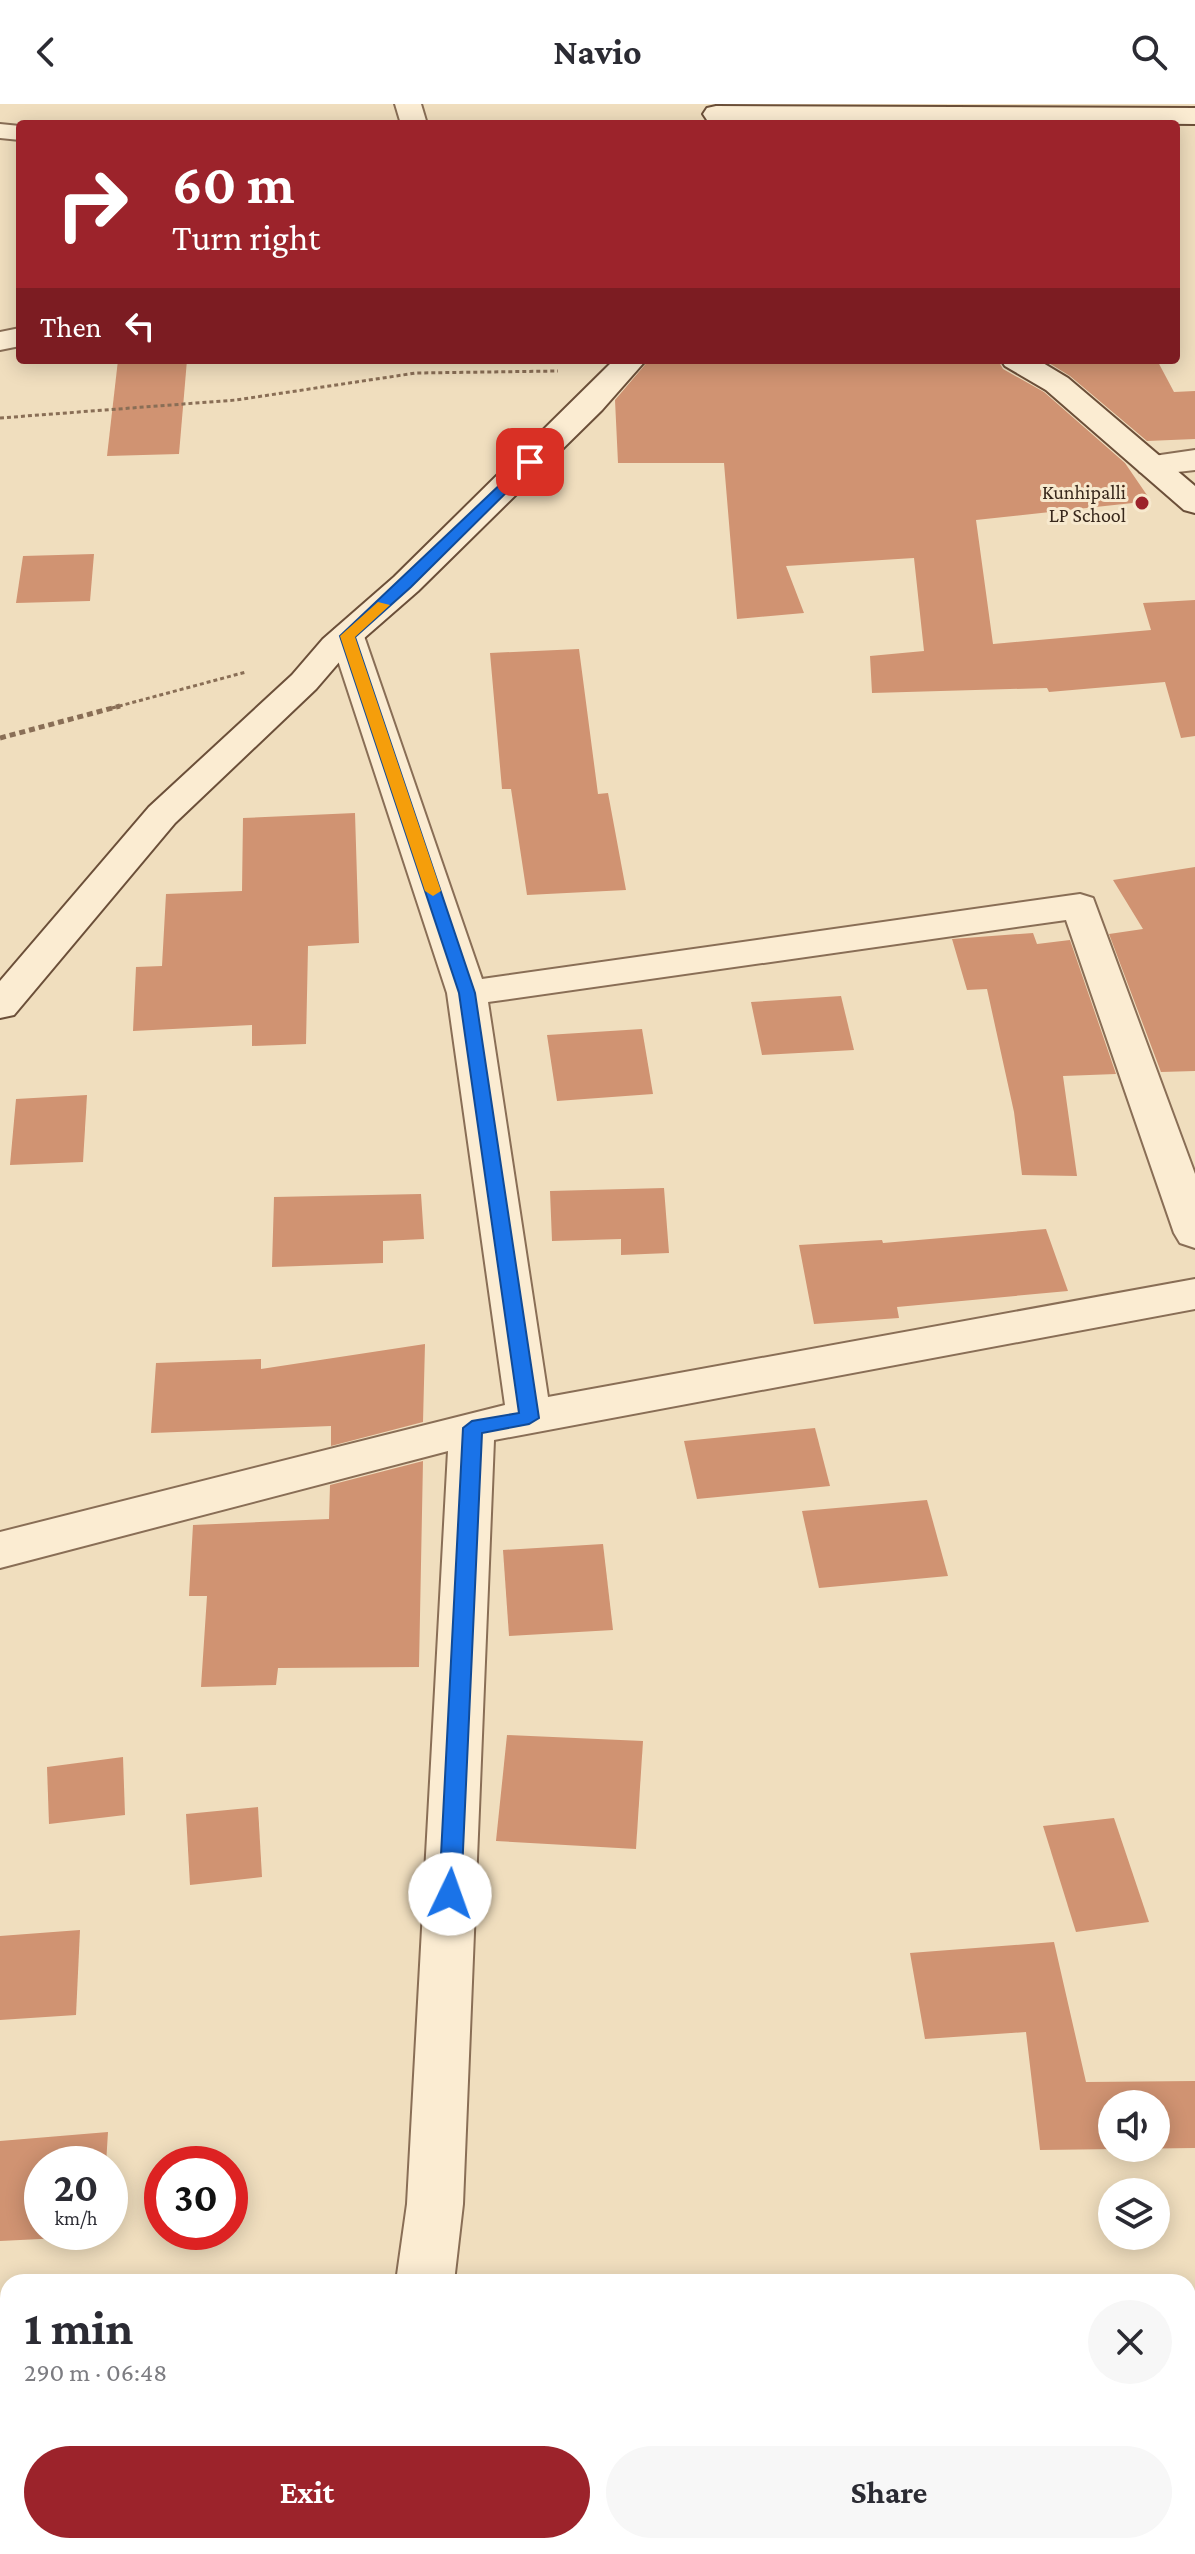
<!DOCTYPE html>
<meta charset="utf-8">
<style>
body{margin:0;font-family:"Crimson Pro",serif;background:#f7f7f7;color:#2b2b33;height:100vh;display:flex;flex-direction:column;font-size:30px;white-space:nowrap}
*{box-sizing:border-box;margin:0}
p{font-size:26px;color:#7c7c81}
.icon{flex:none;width:44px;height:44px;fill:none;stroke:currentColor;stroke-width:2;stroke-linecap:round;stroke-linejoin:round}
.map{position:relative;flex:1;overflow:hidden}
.sheet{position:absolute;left:0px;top:2170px;width:1196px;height:280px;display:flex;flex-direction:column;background:#fff;border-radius:24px 24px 0 0;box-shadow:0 4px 20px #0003}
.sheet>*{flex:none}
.guide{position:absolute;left:16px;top:16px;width:1164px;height:244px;border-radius:8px;box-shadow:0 4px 20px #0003;background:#9c232b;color:#fff;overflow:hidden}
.buttons{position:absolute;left:1098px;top:1986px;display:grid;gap:16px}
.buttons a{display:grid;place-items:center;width:72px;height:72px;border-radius:50%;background:#fff;box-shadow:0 4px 20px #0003;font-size:40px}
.speed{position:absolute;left:24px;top:2042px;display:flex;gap:16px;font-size:40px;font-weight:700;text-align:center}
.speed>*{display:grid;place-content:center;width:104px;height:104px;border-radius:50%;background:#fff;box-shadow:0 4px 20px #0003;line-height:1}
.speed small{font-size:20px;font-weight:400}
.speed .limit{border:12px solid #d22;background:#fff;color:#111}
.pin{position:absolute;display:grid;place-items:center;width:68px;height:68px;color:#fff;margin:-34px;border-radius:16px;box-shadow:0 4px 12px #0006}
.me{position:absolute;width:88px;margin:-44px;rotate:3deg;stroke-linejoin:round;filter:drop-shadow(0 0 6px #0008)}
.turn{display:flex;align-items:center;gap:28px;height:168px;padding:0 24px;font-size:36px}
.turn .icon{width:104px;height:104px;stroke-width:2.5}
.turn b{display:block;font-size:56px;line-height:68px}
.then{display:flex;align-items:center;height:76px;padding:0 24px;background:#0003;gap:16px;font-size:30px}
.round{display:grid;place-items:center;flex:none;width:84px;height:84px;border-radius:42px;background:#f7f7f7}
.overview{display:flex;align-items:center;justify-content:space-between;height:136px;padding:0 24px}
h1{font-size:48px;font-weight:700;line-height:60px}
.primary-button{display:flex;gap:16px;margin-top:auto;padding:16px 24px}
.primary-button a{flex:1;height:92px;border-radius:48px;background:#9c232b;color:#fff;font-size:32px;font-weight:700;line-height:92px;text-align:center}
.primary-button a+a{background:#f7f7f7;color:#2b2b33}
header{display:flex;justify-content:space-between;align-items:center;height:104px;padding:0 24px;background:#fff;font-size:36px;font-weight:700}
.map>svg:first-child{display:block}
</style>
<header><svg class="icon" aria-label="back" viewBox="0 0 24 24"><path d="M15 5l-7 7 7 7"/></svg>Navio<svg class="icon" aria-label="search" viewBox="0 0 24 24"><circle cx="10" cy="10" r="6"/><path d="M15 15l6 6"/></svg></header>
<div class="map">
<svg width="1195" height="2450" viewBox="0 0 1195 2450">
<rect width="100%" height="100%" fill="#f0debe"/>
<g fill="#d09372" fill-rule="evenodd">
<path d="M118,256H187L179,350L107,352Z"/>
<path d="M649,256H998L1003,265L1044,288L1125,359L1151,397L976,416L993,540L1151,526L1143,499L1195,496V632L1181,634L1165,578L1049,588L1047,584L872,589L870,552L924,547L914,454L786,462L804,509L737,515L724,359H618L615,296Z"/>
<path d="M1044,256H1157L1174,288L1195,287V335L1147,337L1070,272Z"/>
<path d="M94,450L90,497L16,499L23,452Z"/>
<path d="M579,545L598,690L608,689L626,786L527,791L511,685H502L490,549Z"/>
<path d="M355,709L359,839L308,842L306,940L252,942V921L133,927L136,863L162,862L166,790L242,787L243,714Z"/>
<path d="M1195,763V967L1161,968L1109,830L1143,825L1113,776Z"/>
<path d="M1033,829L1037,840L1070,836L1116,970L1063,972L1077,1072L1022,1071L1014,1008L987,885L967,886L952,835Z"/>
<path d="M841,892L854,946L762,951L751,898Z"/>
<path d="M642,925L653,990L557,997L547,931Z"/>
<path d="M87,991L83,1058L10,1061L16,995Z"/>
<path d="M664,1084L669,1149L621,1151V1135L552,1137L550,1087Z"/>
<path d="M421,1090L424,1135L383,1137V1159L272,1163L274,1093Z"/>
<path d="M1046,1125L1068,1187L897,1203L899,1214L814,1220L799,1141L882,1136L883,1139Z"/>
<path d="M425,1240L423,1318L331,1342V1322L151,1329L156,1259L261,1255V1265Z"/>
<path d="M815,1324L830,1382L697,1395L684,1337Z"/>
<path d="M423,1357L419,1563L278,1564L276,1581L201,1583L207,1492H189L193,1421L329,1415L330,1381Z"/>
<path d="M927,1396L948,1472L819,1484L802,1407Z"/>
<path d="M603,1440L613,1526L509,1532L503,1446Z"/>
<path d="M507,1631L643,1637L636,1745L496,1737Z"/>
<path d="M123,1653L125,1711L49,1720L47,1663Z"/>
<path d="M258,1703L262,1773L190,1781L186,1710Z"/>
<path d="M1114,1714L1149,1818L1076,1828L1043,1722Z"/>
<path d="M80,1826L76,1911L0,1916V1832Z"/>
<path d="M1054,1838L1086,1978L1195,1977V2044L1040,2046L1026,1928L925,1935L910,1849ZM1112,2000H1156V2044H1112Z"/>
<path d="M108,2028L106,2060H42V2128H101V2132L0,2137V2037Z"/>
</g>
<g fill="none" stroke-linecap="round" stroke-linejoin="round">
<g stroke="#896e56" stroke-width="4">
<path id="pedestrian" d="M0,20L20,22V36L0,34Z"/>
</g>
<g stroke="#896e56" stroke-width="4">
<g id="minor">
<path d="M395,0H421L427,20H401Z"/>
<path d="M20,224V242L0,246V228Z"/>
<path d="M1195,346V366L1151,371L1140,368L1135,361L1140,354Z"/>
<path d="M347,522L359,525L364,532L482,875L1080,790L1093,794L1195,1070V1144L1180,1139L1174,1129L1066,816L488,898L548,1293L1195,1175V1205L494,1336L463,2100L454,2178H396L407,2100L448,1347L0,1464V1428L505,1301L447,889L330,532L335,525Z"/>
<path d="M359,2442H421L420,2450H358Z"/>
</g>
</g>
<g stroke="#6b4f39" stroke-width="4">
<g id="secondary">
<path d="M716,2L1195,4V20L707,16L703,10L707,4Z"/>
<path d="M614,256H646L602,306L418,487L347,549L316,585L175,719L14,911L0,914V877L149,703L292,571L323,535L394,473Z"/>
<path d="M1001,256H1038L1068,274L1195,382V409L1184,406L1046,286L1005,262Z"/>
</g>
</g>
<g stroke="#896e56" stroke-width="3" stroke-dasharray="4 3" stroke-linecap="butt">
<path d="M0,314L236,296L416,269L558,267"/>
<path d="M112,604L246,568"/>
</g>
<path stroke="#896e56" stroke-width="5" stroke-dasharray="6 4" stroke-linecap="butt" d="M0,634L120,602"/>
<use href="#pedestrian" fill="#fbecd2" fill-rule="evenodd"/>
<use href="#minor" fill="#fbecd2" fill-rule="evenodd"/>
<use href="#secondary" fill="#fbecd2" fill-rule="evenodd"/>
</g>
<path fill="#1a73e8" stroke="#114b97" stroke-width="2" d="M526,356L537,358L411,483L355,533L475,889L539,1314L529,1320L482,1329L461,1790L458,1796H443L439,1790L463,1324L472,1317L519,1309L459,889L340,532Z"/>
<path fill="#f59e0b" d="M378,498L390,501L355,533L441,787L433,792L425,787L340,532Z"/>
<circle fill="#9c232b" stroke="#f7e9ce" stroke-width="3" cx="1142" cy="399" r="8"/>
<g text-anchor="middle" stroke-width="6" stroke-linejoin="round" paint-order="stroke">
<g font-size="20" fill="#38281c" stroke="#f7e9ce" text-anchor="end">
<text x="1126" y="395">Kunhipalli<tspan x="1126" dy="23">LP School</tspan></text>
</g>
</g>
</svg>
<div class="buttons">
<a><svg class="icon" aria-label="sound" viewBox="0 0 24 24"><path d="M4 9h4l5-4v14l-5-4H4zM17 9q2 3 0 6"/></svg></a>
<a><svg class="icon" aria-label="layers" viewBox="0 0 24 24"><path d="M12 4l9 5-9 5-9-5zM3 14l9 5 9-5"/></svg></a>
</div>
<div class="speed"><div>20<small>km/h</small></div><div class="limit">30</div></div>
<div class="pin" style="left:530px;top:358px;background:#d93025"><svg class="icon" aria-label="arrive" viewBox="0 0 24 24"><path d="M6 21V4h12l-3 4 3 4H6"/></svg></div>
<svg class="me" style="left:450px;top:1790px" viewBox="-20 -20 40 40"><circle r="19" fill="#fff"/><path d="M0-13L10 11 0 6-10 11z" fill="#1a73e8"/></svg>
<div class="guide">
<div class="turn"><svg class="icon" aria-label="right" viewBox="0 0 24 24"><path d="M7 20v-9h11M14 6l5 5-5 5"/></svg><div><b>60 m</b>Turn right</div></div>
<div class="then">Then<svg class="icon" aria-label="left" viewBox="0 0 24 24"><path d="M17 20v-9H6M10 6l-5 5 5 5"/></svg></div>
</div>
<section class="sheet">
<div class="overview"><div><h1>1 min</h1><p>290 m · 06:48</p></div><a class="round"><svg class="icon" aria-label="close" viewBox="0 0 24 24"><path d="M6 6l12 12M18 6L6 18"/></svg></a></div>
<div class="primary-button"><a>Exit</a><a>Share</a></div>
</section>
</div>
